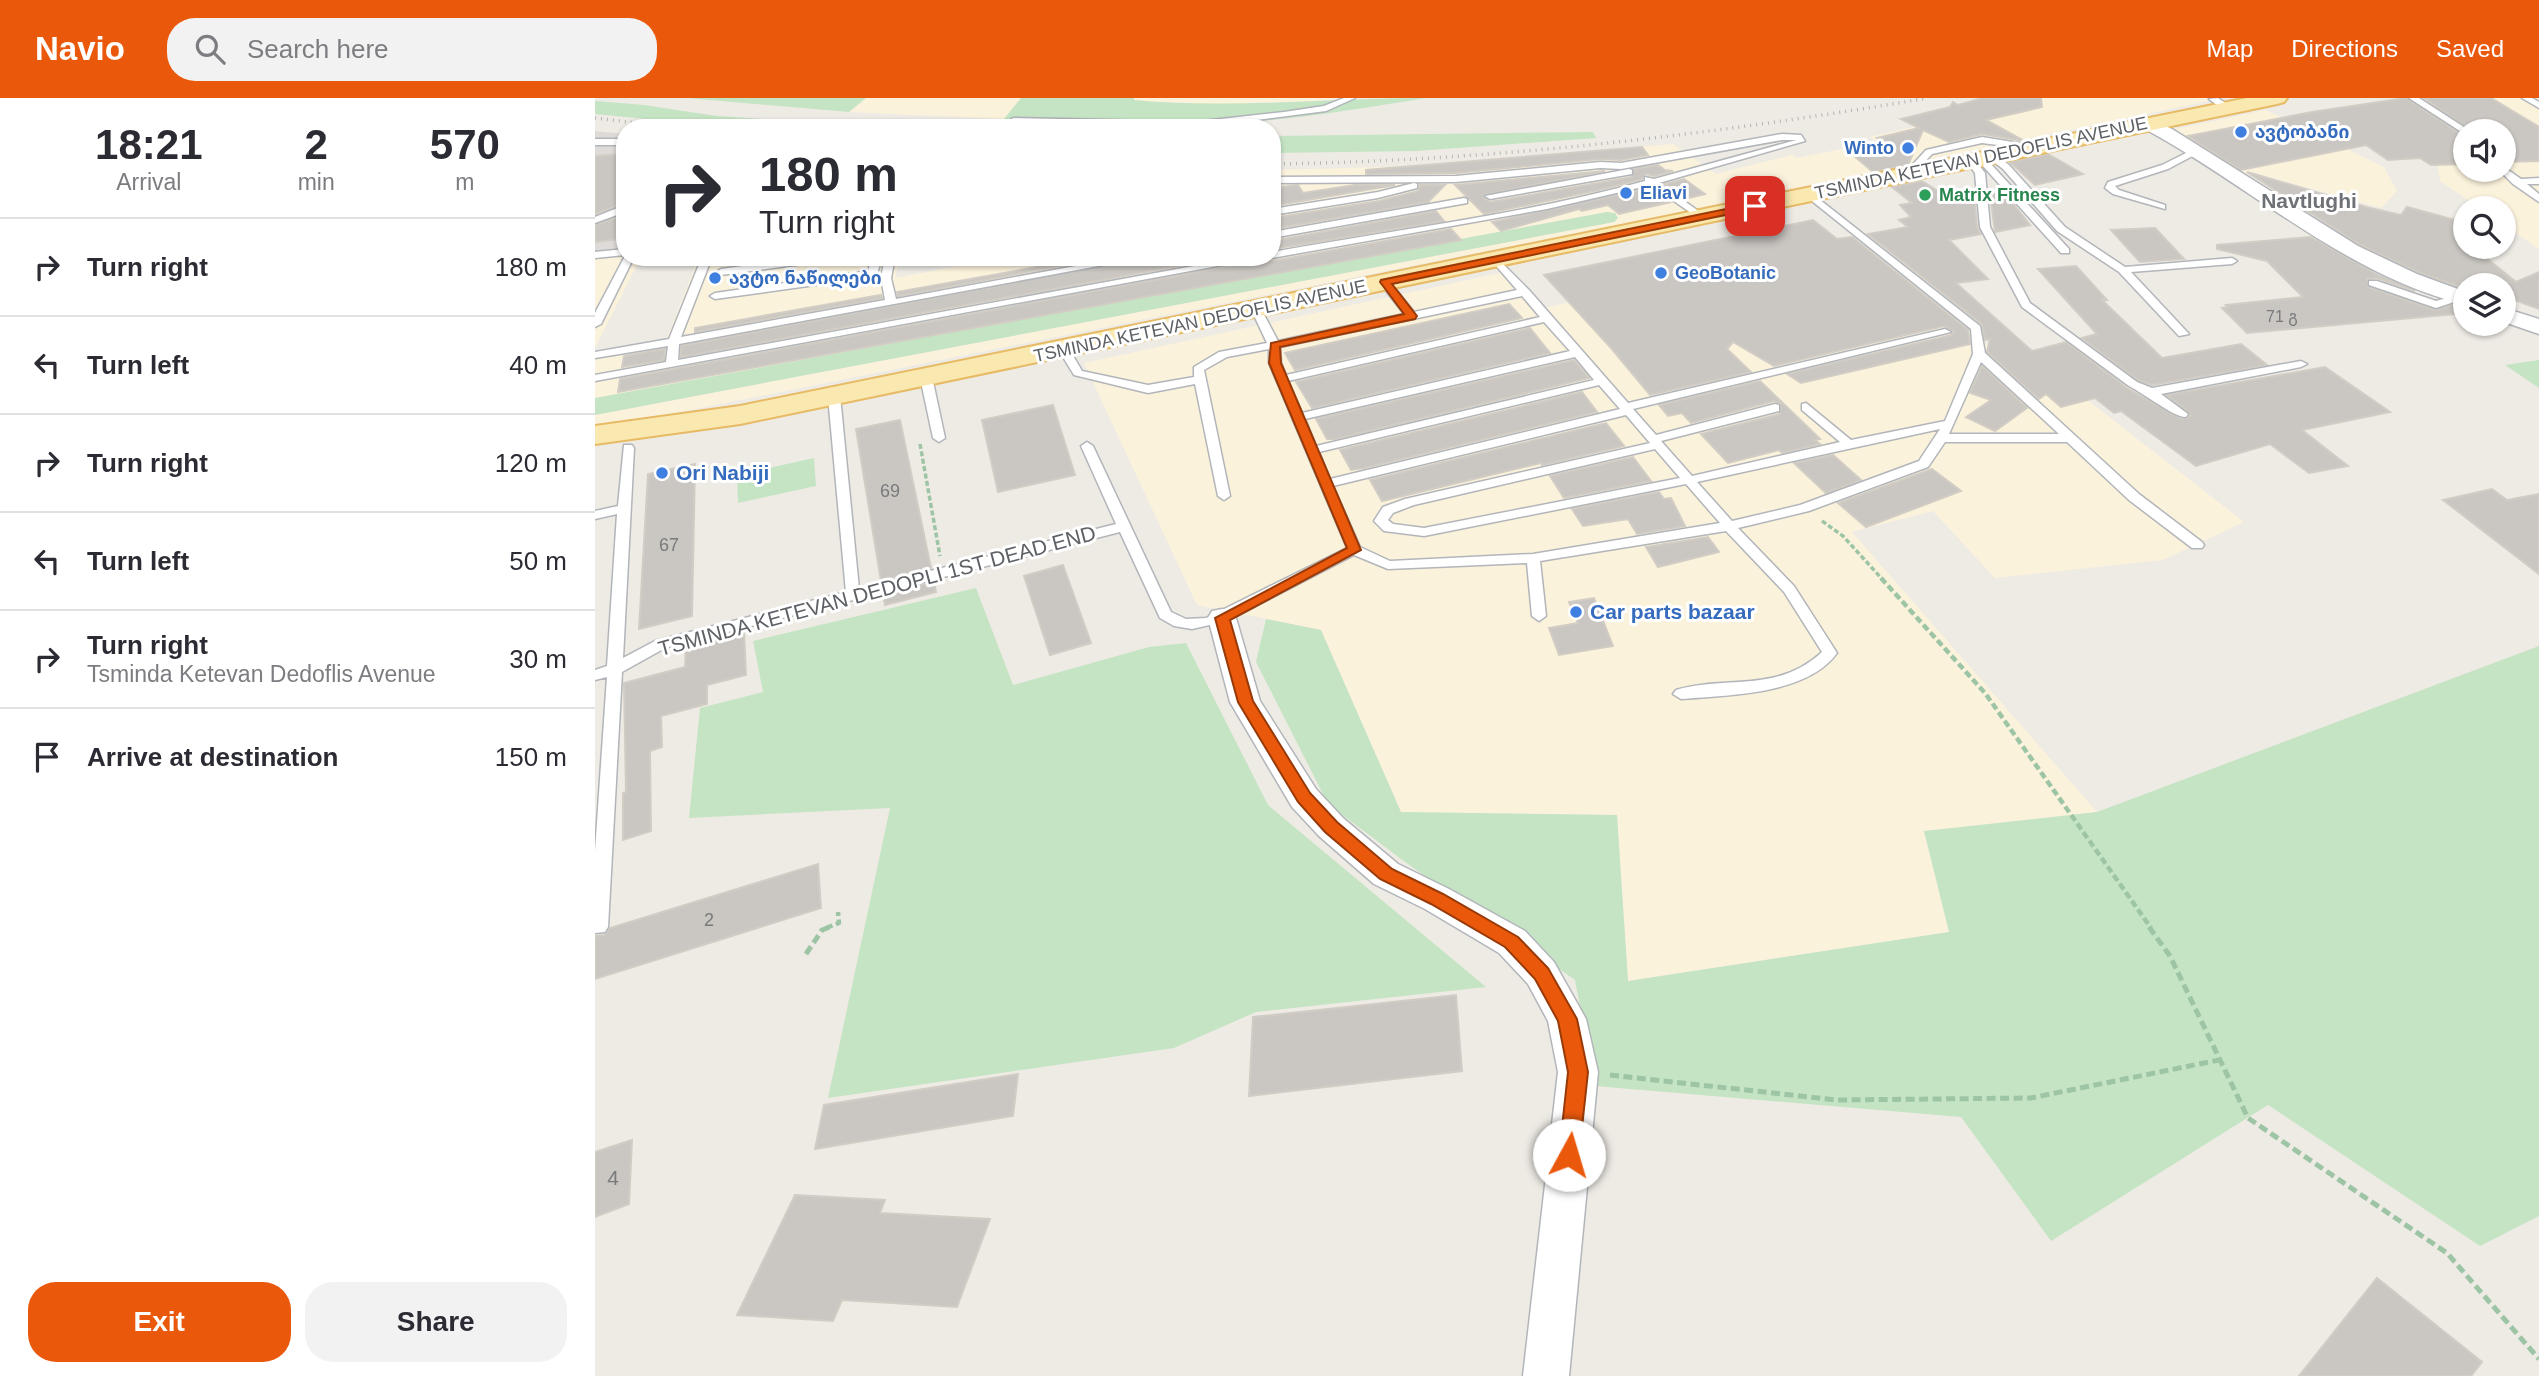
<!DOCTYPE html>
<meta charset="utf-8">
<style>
body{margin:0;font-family:Helvetica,"Noto Sans Georgian",sans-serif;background:#f2f2f3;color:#2b2b33;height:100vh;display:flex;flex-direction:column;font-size:26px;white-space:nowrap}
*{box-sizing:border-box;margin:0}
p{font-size:23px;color:#7c7c81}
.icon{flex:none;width:38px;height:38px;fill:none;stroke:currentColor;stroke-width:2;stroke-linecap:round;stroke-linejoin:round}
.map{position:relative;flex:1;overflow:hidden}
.side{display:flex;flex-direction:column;background:#fff;width:595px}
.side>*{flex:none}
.hud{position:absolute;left:21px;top:21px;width:665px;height:147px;border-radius:28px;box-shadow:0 2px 5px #0004;background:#fff;color:#2b2b33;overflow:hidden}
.fabs{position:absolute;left:1858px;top:21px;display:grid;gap:14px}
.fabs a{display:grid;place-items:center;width:63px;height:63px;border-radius:50%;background:#fff;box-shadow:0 2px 5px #0004;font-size:35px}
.pin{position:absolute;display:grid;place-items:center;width:60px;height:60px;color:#fff;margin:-30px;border-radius:14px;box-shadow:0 4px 10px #0006}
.me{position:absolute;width:77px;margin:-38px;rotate:6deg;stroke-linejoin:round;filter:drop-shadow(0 0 5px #0008)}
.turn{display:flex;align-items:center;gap:24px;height:147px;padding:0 28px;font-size:32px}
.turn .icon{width:91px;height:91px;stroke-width:2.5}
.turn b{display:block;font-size:49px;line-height:60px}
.eta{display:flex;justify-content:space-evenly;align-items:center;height:119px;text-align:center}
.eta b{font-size:42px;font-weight:700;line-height:49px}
.primary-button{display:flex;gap:14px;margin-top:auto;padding:14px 28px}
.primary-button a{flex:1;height:80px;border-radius:28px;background:#ea580c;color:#fff;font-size:28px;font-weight:700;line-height:80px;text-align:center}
.primary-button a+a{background:#f2f2f3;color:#2b2b33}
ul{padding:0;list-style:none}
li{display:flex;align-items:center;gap:21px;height:98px;padding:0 28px;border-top:2px solid #e1e1e2}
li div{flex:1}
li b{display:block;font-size:26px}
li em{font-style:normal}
header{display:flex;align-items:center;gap:42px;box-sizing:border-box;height:98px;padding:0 35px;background:#ea580c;color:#fff}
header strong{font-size:33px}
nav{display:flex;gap:38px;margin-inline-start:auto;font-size:24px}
.search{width:490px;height:63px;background:#f2f2f3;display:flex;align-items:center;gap:18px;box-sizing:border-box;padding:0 24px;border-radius:28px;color:#7c7c81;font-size:26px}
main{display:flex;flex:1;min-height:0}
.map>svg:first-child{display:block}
</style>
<header>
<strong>Navio</strong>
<div class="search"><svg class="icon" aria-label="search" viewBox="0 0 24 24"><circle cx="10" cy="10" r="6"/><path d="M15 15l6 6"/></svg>Search here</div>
<nav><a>Map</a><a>Directions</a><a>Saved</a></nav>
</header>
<main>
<section class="side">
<div class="eta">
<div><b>18:21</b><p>Arrival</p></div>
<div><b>2</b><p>min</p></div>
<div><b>570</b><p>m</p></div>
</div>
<ul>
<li><svg class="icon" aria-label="right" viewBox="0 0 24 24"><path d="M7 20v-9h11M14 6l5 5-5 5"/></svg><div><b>Turn right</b></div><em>180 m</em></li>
<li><svg class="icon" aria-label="left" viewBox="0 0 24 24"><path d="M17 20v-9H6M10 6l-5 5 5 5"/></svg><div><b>Turn left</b></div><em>40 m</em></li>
<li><svg class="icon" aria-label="right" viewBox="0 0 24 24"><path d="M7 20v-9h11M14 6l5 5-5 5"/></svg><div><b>Turn right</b></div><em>120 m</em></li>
<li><svg class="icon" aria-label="left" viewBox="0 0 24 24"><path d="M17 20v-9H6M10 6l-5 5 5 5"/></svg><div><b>Turn left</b></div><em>50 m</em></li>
<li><svg class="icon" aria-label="right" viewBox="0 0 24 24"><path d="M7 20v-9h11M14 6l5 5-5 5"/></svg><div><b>Turn right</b><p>Tsminda Ketevan Dedoflis Avenue</p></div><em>30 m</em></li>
<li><svg class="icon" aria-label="arrive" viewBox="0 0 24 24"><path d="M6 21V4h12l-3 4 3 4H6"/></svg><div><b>Arrive at destination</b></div><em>150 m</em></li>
</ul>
<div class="primary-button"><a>Exit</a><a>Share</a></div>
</section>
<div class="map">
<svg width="1944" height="1278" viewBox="0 0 1944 1278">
<rect width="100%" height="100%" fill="#eeebe5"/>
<g fill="#fbf2dc" fill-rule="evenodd">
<path d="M271,0H426L409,21L254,14Z"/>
<path d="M539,0H753L681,6H577L538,2Z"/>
<path d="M1446,0H1628L1071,117L0,331V317L1019,124L1023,120L1012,114L0,300V253L71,242L104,159H305L300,180L410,159H677V72L825,68L1078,46L1121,76L1197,57L1202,60L1281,44L1275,39Z"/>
<path d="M1809,0H1944V151L1909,127V110H1885L1845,83L1838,41L1850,24ZM1871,33H1909V72H1871Z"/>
<path d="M1671,12L1789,69L1802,93L1786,110L1656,74L1643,77L1585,40L1581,31Z"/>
<path d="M1259,142L1438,283H1468L1649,424L1568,462L1400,480L1338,413L1257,434L1502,714L1329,734L1355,834L1033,883L1022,717L806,714L726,532L602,507L489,265L909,174L944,211Z"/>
<path d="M30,151V159H46L0,250V154Z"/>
</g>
<path fill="#dddad7" d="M0,33L30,36V151L0,154Z"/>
<g fill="#c5e4c3">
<path d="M92,0H271L254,14Z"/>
<path d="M426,0H539V2C636,11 733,0 831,0C776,9 721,18 666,23C581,30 494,24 409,21Z"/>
<path d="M0,3L49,7L122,18L306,30H144L0,16Z"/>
<path d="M998,34L1001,40L821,53L677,55V38Z"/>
<path d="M1012,114L1020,115L1023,120L1019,124L0,317V300Z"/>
<path d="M1944,262V290L1910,267Z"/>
<path d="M219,360L221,388L143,405L142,377Z"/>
<path d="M381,490L418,587L554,549L591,545L673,707L891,889L661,914L579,950L233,1000L295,710L94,720L105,610L168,594L158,543Z"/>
<path d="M671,521L726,532L806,714L1022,717L1033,883L1354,834L1329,733L1502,714L1944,548V1118L1885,1148L1673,1007L1456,1143L1366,1019L1000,988L980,882L810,764L733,706L661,564Z"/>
</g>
<g fill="#cac6c2" stroke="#d2cdc4" stroke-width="2">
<path d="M1388,0H1446L1447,9L1391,22L1429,43L1387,36L1354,44L1328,32L1313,67L1278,74L1258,57L1296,49L1282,40L1324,30L1306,21L1355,9L1358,4L1363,7Z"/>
<path d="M1811,0L1867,37H1871V66L1836,67L1825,60L1793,62L1771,47L1646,72L1593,38L1717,14Z"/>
<path d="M1829,0H1896L1944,29V63L1909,64V33H1877Z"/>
<path d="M1047,49L1053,57L1026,62L1005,61L861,75L771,76V72Z"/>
<path d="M30,56V105L0,116V58Z"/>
<path d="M1453,56L1488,76L1440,87L1415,64Z"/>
<path d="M1063,67L1070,72L1078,73L1059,78L1051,76L1047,81L1004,92L889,116L860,87L1010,73L888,97L889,100L895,104L1037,79L1039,71Z"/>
<path d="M1652,74L1775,110L1806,117L1812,109L1871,125V137H1864L1871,143V149H1878L1921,184L1944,174V211L1909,198V187H1871V191L1823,174L1764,146Z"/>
<path d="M1089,81L1110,96L1090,101L1070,86Z"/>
<path d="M1327,83L1346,95L1361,93L1367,97H1379L1382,129L1386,136L1354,142L1393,181L1361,185L1437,253L1471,244L1532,290L1586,321L1593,320L1596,316L1572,297L1730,269L1795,314L1707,332L1753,368L1714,375L1675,346L1601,368L1526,313L1519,315L1500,300L1466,309L1451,296L1444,301L1392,254L1395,241L1390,242L1387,226L1273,136L1313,129L1304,122L1316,119L1305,107L1317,105L1297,89Z"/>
<path d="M703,87L708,95L760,87H800L677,108V90Z"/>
<path d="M825,87H850L833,104L677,131V120L784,103L823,93Z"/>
<path d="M1055,90L1076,104L1024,116L1013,107L987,113L984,111L906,133L897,124Z"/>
<path d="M1409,95L1415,102L1435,127L1400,134L1395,96Z"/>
<path d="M841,113L849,123L677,151V143Z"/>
<path d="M30,117V140L0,144V127Z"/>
<path d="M1218,122L1242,141L1257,139L1373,232L1375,246L1206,285L1192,276L1357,237L1359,233L1349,228L1179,268L1138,244L1132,251L1156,274L1055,297L1016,250L949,177Z"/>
<path d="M1560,130L1589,161L1545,164L1516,132Z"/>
<path d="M856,131L866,142L23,294L25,281L672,161L677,163Z"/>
<path d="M1716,139L1783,177L1820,193L1782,180L1772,181L1773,189L1840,212L1860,206L1871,209V215L1652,235L1627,210L1633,209L1631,207L1708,199L1672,163L1622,151V147Z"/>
<path d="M498,159H513L303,198L302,194Z"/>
<path d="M554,159H632L86,259V248Z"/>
<path d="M1481,168L1512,202H1507L1567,260L1646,246L1672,267L1557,287L1543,282L1487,240L1502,236L1443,171Z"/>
<path d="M286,197L287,200L100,234V230Z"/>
<path d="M914,206L927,220L700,272L690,255Z"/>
<path d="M935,230L955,255L717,310L701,284Z"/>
<path d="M70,251L69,262L27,269L29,258Z"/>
<path d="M979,262L994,280L740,341H732L721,321Z"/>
<path d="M1387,268L1432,310L1400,333L1371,319L1396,302L1375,295Z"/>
<path d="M1165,283L1225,341L1220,342L1225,346L1187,355L1184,352L1133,365L1106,336L1185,316L1186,305L1179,303L1096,325L1087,315L1073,318L1064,307Z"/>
<path d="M987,294L1002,314L769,370L756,372L745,352Z"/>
<path d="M458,307L480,377L403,394L387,322Z"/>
<path d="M305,322L336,470L286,483L261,331Z"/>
<path d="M1011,325L1029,348L947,367L946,365L787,403L775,382Z"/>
<path d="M1238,357L1266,382L1231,395L1199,365Z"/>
<path d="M1038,359L1056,383L969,400L955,378Z"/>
<path d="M100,366L97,518L44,531L53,376Z"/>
<path d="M1337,371L1366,393L1271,429L1243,405Z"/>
<path d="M1897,391L1912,402L1944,396V476L1848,402Z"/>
<path d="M1064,394L1069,401L1076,400L1090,428L1042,436L1033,421L988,428L977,411Z"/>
<path d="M1113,439L1124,454L1063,469L1051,449Z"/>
<path d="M468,467L496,545L455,557L429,478Z"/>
<path d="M339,484L341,494L290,507L288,497Z"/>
<path d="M999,500L1018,548L964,557L954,530L983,525L974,504Z"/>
<path d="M149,533L151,577L112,587V606L66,618L67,649L55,653L56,733L28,742V695L31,694L29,585L90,569L91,547Z"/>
<path d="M223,766L226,810L0,881V838L10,837L15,830Z"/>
<path d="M861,897L867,973L654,998L658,919Z"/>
<path d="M423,976L418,1018L220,1051L229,1007Z"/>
<path d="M37,1042L34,1106L0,1119V1054Z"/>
<path d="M200,1097L290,1102L285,1115L395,1121L362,1209L247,1202L238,1223L142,1217Z"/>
<path d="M1782,1180L1887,1264L1876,1278H1704Z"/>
</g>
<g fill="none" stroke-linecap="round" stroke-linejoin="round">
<g stroke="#b2b5b9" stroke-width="3">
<g id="lane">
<path d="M749,0H760L731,13L599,30L418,26L414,23L418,20L599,24L689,14L729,8Z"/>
<path d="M1623,0L1633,7V11H1627L1614,1Z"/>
<path d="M1814,0H1824L1875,33L1868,35Z"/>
<path d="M1927,0H1937L1944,4V10Z"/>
<path d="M1187,36L1206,37L1210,43L1064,85L1109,117V121L1106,122L1056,87L952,111L677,160L674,159H677V154C799,132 931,116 1050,83V79L1059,81L1201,42H1187L1026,71L1005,70L861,84L677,85V79L861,78L1005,64L1026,65Z"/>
<path d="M1387,39L1448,49L1444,52L1387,45L1337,56L1316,79L1308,77L1331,52Z"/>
<rect x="0" y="41" width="30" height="6"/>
<path d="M1597,52L1605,54L1573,71L1520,88L1524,92L1570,107V111L1518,96L1510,90L1513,84L1567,67Z"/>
<path d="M1395,57H1401L1414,67L1470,129L1530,169L1637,160L1642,163L1637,166L1536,174L1594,236L1584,238L1524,174L1462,133L1408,71L1395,61Z"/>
<path d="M1374,62H1380L1390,75L1395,129L1435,205L1542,284L1557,290L1706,263L1712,266L1706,269L1566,296L1593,316L1591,319C1580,320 1548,295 1534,288L1427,209L1385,129L1380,75L1372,64Z"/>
<path d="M1388,64H1394L1474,151V155H1466L1388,68Z"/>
<path d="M1909,69L1926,81L1944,80V86H1932L1944,96V104L1918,86L1904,72H1909Z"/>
<path d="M1034,71L1037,72V76L895,101L890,98Z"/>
<path d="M819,85L822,86V90L783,100L677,117V111L783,94Z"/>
<path d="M1215,94L1385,228L1390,255L1544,396L1607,444L1609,447L1607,450H1597L1534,402L1472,344H1350L1333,369L1214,413L1143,430L1199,488L1242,555C1212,597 1133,597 1086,601L1078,596L1081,592C1132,577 1181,596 1227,554L1189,494L1131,433L945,463L951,518L944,523L937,518L932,465L793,471L759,457L632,523L597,531L579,528L565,520L525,434L70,550L27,574L13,829L10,834L0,835V754L12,579L0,582V572L12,568L22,416L0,421V413L23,408L29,347H37L39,350L28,560L60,543L251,494L233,298L239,294L245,298L264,491L521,426L486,348L492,344L498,348L576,514L591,521L611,520L752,450L674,265V251L632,259L609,272L635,398L629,402L623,398L600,286L553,295L479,277L463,251L465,249H473L487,273L553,287L599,279V269L624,254L672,245L656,211L657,209H665L683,243L809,216L785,185L790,182L794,183L819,214L922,192L896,162L901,159L934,192L1033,305L1350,231L1356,234L1038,311L1061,337L1180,306L1184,307V313L1066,343L1097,378L1245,344L1207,312V306L1211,305L1256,342L1350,323L1378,256L1376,231L1212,99L1210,97ZM927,198L945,219L691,277L686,265L685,249ZM949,224L975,253L707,315L693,283ZM980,259L999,282L721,348L710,321ZM1386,264L1464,336H1354ZM1004,287L1025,311L735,381L724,354ZM1031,317L1055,345L810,401L788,409L779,423L789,433L829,438L1091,386L1125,425L938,456L795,463L765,449L738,388ZM1345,331L1324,363L1205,407L1137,423L1102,384ZM1060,351L1085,380L829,430L798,426L793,422L798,415L819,407Z"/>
<path d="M869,100L872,101V105L677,140V134Z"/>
<path d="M30,107V114L0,125V119Z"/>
<path d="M30,151V157L0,160V154Z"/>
<path d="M30,158L39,159L6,226L0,229V215Z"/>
<path d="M107,159H117L86,239L290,202L286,180L290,159H300L296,180L301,201L529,159H552L84,246L83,262L648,159H671L0,283V277L71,264L73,248L0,260V254L74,241Z"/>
<path d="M213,159H243L238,162L126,177L121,174L126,171Z"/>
<path d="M277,159H287L282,176L277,179L120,201L115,198L120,195L273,173Z"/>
<path d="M316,159H346L320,166L315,163Z"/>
<path d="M1774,183H1782L1841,203L1866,196L1871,200L1841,210L1774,187Z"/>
<path d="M331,276L337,279L350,340L344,344L338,340L325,279Z"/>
</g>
</g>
<g stroke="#b2b5b9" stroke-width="3">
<g id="street">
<path d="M1552,20L1577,31L1763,148L1822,176L1871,194V207C1749,177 1654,86 1546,29L1543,25Z"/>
<path d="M1909,210L1944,221V236L1909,224Z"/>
<path d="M627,511L637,513L641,520L665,603L721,691L748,720L803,766L854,791L930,833L959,864L991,921L1003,974L974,1278H928L963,974L953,923L933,886L904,855L830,811L779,786L724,738L697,709L635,604L613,520L617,513Z"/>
</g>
</g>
<g stroke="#e7ba65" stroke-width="4">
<path id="primary" d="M1652,0H1692L1689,4L1682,6L145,326L0,346V328L145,308Z"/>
</g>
<g stroke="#9dc5a5" stroke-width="3.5" stroke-dasharray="5 2.5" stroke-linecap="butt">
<path d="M325,346L345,458"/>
<path d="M1227,423L1248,438L1288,482"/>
</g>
<g stroke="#9dc5a5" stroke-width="4.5" stroke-dasharray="7 3.5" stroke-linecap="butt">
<path d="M1286,480L1390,595L1556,830"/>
<path d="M231,830L244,825L243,814"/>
</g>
<g stroke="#9dc5a5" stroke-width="5" stroke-dasharray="9 4.5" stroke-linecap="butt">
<path d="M1554,829L1575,858L1653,1020L1852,1155L1944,1261"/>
<path d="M211,856L227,832L235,829"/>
<path d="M1015,977L1241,1002L1436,1000L1624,962"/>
</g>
<use href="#lane" fill="#fff" fill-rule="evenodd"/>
<use href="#street" fill="#fff" fill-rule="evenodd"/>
<use href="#primary" fill="#f9e8af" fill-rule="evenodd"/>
<g stroke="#b3b4b4" stroke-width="3.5" stroke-dasharray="1 5" stroke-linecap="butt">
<path d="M0,20L83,30"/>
<path d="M677,66C898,63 1115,37 1333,0"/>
</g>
</g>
<path fill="#ea580c" stroke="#983908" stroke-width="2" d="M1160,105L1165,108L1164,110L797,186L822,218L820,221L685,249L686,265L766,452L635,522L658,603L715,695L742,724L797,771L848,796L923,839L953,870L982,921L993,974L984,1057L981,1064L974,1067L967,1064L964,1057L973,974L963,923L940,881L910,849L836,806L785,781L730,734L703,704L643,604L620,520L752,450L674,265L676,245L809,216L785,184L786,182Z"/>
<g fill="#3f7fe0" stroke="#fff" stroke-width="2.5">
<circle cx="1646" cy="34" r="7"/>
<circle cx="1313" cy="50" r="7"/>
<circle cx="1031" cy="95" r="7"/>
<circle cx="1066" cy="175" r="7"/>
<circle cx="120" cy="180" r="7"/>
<circle cx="67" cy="375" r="7"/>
<circle cx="981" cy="514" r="7"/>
</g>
<circle fill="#2e9e5b" stroke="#fff" stroke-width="2.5" cx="1330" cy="97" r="7"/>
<g text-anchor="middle" stroke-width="6" stroke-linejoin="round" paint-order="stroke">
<g font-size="16" fill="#787a7c">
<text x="1687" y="224">71 გ</text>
</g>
<g font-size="18" font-weight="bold" fill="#366cbe" stroke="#fff" text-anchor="start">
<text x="1660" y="40">ავტობანი</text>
<text x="1299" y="56" text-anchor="end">Winto</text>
<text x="1045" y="101">Eliavi</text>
<text x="1080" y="181">GeoBotanic</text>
<text x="134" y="186">ავტო ნაწილები</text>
</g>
<g font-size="18" fill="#5d6064" stroke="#fff">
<text transform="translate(1386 60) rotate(-12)" y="6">TSMINDA KETEVAN DEDOFLIS AVENUE</text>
<text transform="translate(605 223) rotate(-12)" y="6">TSMINDA KETEVAN DEDOFLIS AVENUE</text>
</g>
<g font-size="18" font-weight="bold" fill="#27864d" stroke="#fff" text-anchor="start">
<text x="1344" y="103">Matrix Fitness</text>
</g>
<g font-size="18" fill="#787a7c">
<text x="295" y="399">69</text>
<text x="74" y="453">67</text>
<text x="114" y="828">2</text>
</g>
<g font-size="21" font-weight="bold" fill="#6e7276" stroke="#fff">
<text x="1714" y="110">Navtlughi</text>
</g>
<g font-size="21" font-weight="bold" fill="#366cbe" stroke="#fff" text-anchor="start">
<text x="81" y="382">Ori Nabiji</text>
<text x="995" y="521">Car parts bazaar</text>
</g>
<g font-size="21" fill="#5d6064" stroke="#fff">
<text transform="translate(282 493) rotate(-15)" y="7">TSMINDA KETEVAN DEDOPLI 1ST DEAD END</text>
</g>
<g font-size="21" fill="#787a7c">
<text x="18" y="1087">4</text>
</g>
</g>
</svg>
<div class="fabs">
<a><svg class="icon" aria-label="sound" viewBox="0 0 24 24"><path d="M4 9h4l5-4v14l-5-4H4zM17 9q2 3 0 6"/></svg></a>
<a><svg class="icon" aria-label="search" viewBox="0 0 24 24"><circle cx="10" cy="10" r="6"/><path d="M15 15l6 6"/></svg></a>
<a><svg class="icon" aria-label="layers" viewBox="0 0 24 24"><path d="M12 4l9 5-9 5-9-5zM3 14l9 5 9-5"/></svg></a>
</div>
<div class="pin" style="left:1160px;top:108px;background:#d93025"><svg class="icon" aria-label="arrive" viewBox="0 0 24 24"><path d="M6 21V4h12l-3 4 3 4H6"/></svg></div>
<svg class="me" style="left:974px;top:1057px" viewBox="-20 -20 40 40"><circle r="19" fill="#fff"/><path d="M0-13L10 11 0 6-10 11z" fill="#ea580c"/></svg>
<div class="hud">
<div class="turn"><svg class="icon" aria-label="right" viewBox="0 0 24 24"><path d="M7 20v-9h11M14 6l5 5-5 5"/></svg><div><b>180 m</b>Turn right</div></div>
</div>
</div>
</main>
